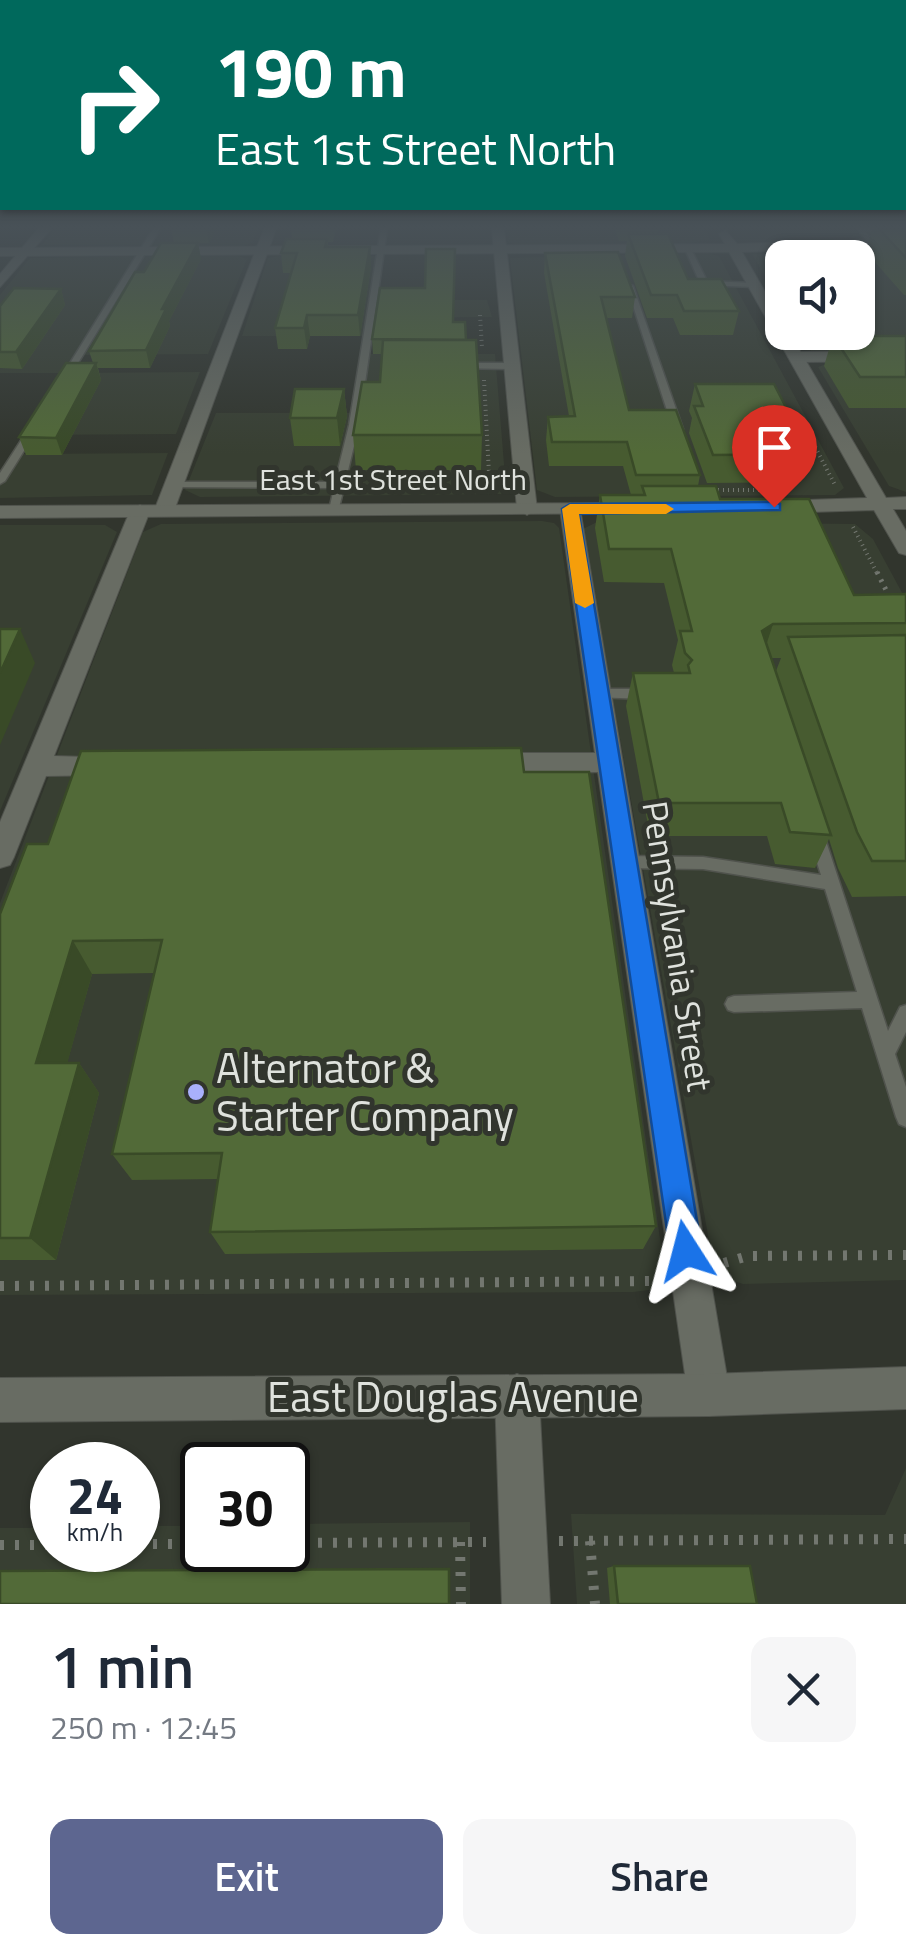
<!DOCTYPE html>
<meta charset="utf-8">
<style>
body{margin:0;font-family:"Titillium Web",sans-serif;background:#f6f6f7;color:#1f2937;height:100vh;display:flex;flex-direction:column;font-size:38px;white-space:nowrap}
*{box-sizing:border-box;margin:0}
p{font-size:32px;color:#747a83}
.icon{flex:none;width:55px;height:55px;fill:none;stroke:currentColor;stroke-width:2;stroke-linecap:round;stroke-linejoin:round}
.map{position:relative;height:1604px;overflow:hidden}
.side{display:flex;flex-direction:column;background:#fff;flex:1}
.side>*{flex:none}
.guide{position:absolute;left:0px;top:0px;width:908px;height:210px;box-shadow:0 2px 8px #0004;background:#00695c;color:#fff;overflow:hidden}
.fabs{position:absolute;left:765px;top:240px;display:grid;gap:20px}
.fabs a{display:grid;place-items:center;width:110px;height:110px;border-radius:20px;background:#fff;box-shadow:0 2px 8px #0004;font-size:50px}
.speed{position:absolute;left:30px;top:1442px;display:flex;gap:20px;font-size:50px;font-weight:700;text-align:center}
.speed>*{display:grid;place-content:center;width:130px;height:130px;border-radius:50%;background:#fff;box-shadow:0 2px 8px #0004;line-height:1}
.speed small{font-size:25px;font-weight:400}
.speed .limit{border:5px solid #111;border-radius:15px;background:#fff;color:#111}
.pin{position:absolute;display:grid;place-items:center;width:85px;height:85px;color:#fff;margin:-102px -42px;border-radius:50% 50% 50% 0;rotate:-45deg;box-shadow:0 0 10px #0007}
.pin .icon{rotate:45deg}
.me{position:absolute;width:110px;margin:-55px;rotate:351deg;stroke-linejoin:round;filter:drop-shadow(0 0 8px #0008)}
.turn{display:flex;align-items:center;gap:35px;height:210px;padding:0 50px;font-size:45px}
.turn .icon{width:130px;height:130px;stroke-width:2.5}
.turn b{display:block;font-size:70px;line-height:85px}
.round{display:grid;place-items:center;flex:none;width:105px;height:105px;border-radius:20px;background:#f6f6f7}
.headline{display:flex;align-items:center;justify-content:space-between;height:170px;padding:0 50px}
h1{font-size:60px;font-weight:600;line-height:75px}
.button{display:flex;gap:20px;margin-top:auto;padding:20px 50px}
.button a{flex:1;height:115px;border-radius:20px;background:#5d6690;color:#fff;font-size:40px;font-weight:600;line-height:115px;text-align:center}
.button a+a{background:#f6f6f7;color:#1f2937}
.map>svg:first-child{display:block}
</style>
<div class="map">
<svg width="906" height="1604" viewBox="0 0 906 1604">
<rect width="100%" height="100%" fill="#31352d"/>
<g fill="#383f32">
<path d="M54,229H258L252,243L240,247L42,245Z"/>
<path d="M506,229H704L710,239L686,244L517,245L508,242Z"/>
<path d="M906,247V351H811L798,333L858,332V258H782V306L752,254Z"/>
<path d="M707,253L719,256L844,488L835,495L555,497L537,490L510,258Z"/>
<path d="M236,255L247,259L208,354L77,355L66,373L200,372L176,434L28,435L64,373H0V295L30,258Z"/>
<path d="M279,256H381L377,300H487L492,317L374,318L371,336H242L268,258Z"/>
<path d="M361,354H495L506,488L501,494L200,497L185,490L216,413H352Z"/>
<path d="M906,362V492L889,486L818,367L829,363Z"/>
<path d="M168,453L152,495L0,498V484L17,454Z"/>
<path d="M542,521L554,523L559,528L665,1274L657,1289L633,1292L0,1295V903L143,532L161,524Z"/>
<path d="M599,521L855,524L873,539L906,600V1280L743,1284L722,1277L712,1258L583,529Z"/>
<path d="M0,525H105L117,532L0,811Z"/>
<path d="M906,1468V1604H577L571,1514L885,1515Z"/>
<path d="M470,1522V1604H0V1528H52V1550H138V1526H202V1550H288V1524Z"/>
</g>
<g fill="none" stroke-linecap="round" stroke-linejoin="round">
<g stroke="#50534d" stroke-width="3">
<g id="service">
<path d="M153,229H160L67,381L60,383L59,381Z"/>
<path d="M381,229H387L359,425L338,512L329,510L334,488L170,487L169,485L174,482H335L349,425Z"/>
<path d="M858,229H906V232H866L872,242L868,244Z"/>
<path d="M684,247L691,249L707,281L755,283L759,285L755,287L701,285Z"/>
<path d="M626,284L633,286L683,429L681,431L673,429Z"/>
<path d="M458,363H512L516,366L512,369L455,368L454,366Z"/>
<path d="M29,428L37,430L5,481L0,484V473Z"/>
<path d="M599,689H645L652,694L645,699L594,697L592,694L594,691Z"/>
<path d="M816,829L821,831L824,835L888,1031L900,1007L906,1005V1032L895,1054L906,1087V1127L899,1124L896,1117L862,1008L734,1012L728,1010L725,1004L728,998L734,996L857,992L825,889L703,869L625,868L619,866L617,862L619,858L625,856L703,857L821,875L808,835L811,831Z"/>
</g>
</g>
<g stroke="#50534d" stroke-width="2">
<g id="minor">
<path d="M38,229H51L0,287V274Z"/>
<path d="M264,229H276L174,511L171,515H157L154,511Z"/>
<path d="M492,229H504L537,509L527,515L517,509Z"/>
<path d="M906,351V361L796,362L788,357L796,352Z"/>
<path d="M570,503L580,509L730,1395L724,1410L709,1416L694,1410L688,1395L598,772L489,773L480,770L476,763L480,756L489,753H595L560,509Z"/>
<path d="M140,505L150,511L54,756L120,758L124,765L120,772L111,775L46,776L14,857L10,865L0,868V822L130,511Z"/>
<path d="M517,1374L532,1381L539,1396L550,1604H502L495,1396L502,1381Z"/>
</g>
</g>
<g stroke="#50534d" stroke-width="2">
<g id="tertiary">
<path d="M725,230L737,244L906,238V246L742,252L782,321V332H789L886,498L906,497V509H893L906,531V555L899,553L874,510L776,513L766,507L776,501L867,498L729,252L0,256V248L725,244L719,234Z"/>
<path d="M633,503L640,505V513L0,518V506Z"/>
</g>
</g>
<g stroke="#50534d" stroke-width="2">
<path id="secondary" d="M906,1367V1409L709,1416L0,1422V1378L709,1374Z"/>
</g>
<g stroke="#737770" stroke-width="4" stroke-dasharray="1 4" stroke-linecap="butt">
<path d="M480,315L482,348"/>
<path d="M484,380L490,492"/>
<path d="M799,416L835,485"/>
<path d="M713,490H760"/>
<path d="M853,527L878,575"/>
</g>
<path stroke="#737770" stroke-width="5" stroke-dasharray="2.5 6" stroke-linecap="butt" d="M877,572L891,600"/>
<g stroke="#737770" stroke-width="10" stroke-dasharray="4 11" stroke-linecap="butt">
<path d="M724,1263L748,1256L906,1255"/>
<path d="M0,1286L659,1281"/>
<path d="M559,1541L906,1539"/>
<path d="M590,1541L595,1604"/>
<path d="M460,1542L461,1604"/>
<path d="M288,1543L486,1542"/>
<path d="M138,1544H202"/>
<path d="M0,1545H52"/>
</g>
<use href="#service" fill="#686c63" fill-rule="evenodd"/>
<use href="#minor" fill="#686c63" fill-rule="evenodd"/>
<use href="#tertiary" fill="#686c63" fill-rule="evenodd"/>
<use href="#secondary" fill="#686c63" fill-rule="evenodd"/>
</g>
<g fill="#475b30" fill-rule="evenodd">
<path d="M171,229H216L209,243H198L201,259L169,321L170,326L150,368H98L101,380L62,455H26L19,437L93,363L89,351L144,272L174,243Z"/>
<path d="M291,229H336L333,242H328V247H370L371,267L360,336H310L307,349H278L275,328L291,273H283L281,253L292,239Z"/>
<path d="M615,229H659L658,234L688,279L739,311L733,335H680L673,318H647L625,256L627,241H619Z"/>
<path d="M872,229H906V295H904L866,252Z"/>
<path d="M545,253L635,297L632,318H606L629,410L700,475L698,486L720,499L854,595L906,594V896L852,897L838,868L829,839L815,868L775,864L767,836H650L626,706L633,673H674L672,665L678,640L664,583L604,582L595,528L600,495H631L623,466H549L546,440L548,417L569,416L544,273ZM772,658H781L776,671Z"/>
<path d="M425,288L466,340L482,435L481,470H356L353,435L380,382L382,354H373L372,339Z"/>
<path d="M61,289L65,305L22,369L0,368V306Z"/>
<path d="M833,336H906V408H849L824,366Z"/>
<path d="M695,384L810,454L801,482L707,483L689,433L692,418L689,411Z"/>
<path d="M344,389L347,416L340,446H294L290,418Z"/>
<path d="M524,772L656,1226L643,1249L225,1254L210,1232L218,1179L132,1180L112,1154L155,973L92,974L67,1063H79L99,1093L56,1260H0V914L48,844Z"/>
<path d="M614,1566L757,1604H610L607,1568Z"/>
</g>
<g fill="#394a27">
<path d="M206,229H216L209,243Z"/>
<path d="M198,243L201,259L169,321L170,326L150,368L146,350L162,309Z"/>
<path d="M370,247L371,267L360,336L358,315Z"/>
<path d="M61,289L65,305L22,369L16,352Z"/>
<path d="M307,315L310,336L307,349L304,328Z"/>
<path d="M96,363L101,380L62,455L56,438Z"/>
<path d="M344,389L347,416L340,446L337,418Z"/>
<path d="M773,624L762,658V631Z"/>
<path d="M20,629L35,663L0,745V673Z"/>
<path d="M73,941L92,974L59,1093L36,1063Z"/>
<path d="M79,1063L99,1093L56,1260L30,1238Z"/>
</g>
<g fill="#526a38" stroke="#394a27" stroke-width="2.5">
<path d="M879,229H906V258Z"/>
<path d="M628,234H668L688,279H721L739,311H684L677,295H651Z"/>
<path d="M286,239H327L325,247H370L358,315H307L304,328H275L297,253H281Z"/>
<path d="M161,243H198L162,309H166L146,350L89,351L135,272H144Z"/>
<path d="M426,249H455L453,322H465L466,340L372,339L380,288H425Z"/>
<path d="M618,252L635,297H601L629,410H676L700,475H636L627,442H552L548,417L575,416L545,253Z"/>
<path d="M14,288L61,289L16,352H0V306Z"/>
<path d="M833,336H906V377H860Z"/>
<path d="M383,340H476L482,435H353L362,382H380Z"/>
<path d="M66,363H96L56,438L19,437Z"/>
<path d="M695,384H774L810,454L713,455L694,406H703Z"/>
<path d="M295,389H344L337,418H290Z"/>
<path d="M642,486H716L720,499H809L854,595L906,594V623L773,624L762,631L831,835L790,832L781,803H659L633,673H690L688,665L692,660L685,653L680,631H692L671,549H609L600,495H645Z"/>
<path d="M0,629H20L0,673Z"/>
<path d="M906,635V861H872L857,832L788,637Z"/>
<path d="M521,748L524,772H589L656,1226L210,1232L222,1153L112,1154L162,940L73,941L36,1063H79L30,1238H0V914L27,844H48L81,751Z"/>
<path d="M614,1566H750L757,1604H618Z"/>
<path d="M449,1569V1604H0V1571Z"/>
</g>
<linearGradient id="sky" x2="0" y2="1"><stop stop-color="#1b1d19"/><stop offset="0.5" stop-color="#485157"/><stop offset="1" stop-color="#485157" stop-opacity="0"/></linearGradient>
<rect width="906" height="454" fill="url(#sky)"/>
<path fill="#1a73e8" stroke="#114b97" stroke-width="2.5" d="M774,502L780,504V510L579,514L702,1251L698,1262L686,1267L675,1262L670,1251L562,509L570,504Z"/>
<path fill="#f59e0b" d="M570,504H666L674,509L666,514H579L594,603L585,608L575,603L562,509Z"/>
<circle fill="#a9b0fc" stroke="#31352d" stroke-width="4" cx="196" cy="1092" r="10"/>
<g text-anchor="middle" stroke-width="10" stroke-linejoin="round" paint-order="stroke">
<g font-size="30" fill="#dfe2dd" stroke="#31352d">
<text x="393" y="490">East 1st Street North</text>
</g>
<g font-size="35" fill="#dfe2dd" stroke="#31352d">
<text transform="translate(677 946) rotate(81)" y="12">Pennsylvania Street</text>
</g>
<g font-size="42" fill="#dfe2dd" stroke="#31352d" text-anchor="start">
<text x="216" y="1083">Alternator &amp;<tspan x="216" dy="48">Starter Company</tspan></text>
</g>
<g font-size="42" fill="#dfe2dd" stroke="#31352d">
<text x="453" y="1412">East Douglas Avenue</text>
</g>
</g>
</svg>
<div class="fabs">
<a><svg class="icon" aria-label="sound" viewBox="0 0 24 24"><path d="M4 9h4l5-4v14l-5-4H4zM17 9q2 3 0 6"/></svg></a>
</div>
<div class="speed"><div>24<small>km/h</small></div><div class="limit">30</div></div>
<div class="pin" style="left:774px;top:507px;background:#d93025"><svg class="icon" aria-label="arrive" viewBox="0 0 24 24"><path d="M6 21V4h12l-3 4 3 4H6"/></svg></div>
<svg class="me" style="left:686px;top:1251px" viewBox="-20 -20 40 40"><path d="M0-17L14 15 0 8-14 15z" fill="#1a73e8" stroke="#fff" stroke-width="4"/></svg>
<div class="guide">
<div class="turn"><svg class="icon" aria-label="right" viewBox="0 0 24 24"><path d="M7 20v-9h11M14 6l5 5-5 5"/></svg><div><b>190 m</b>East 1st Street North</div></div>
</div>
</div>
<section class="side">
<div class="headline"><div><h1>1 min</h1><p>250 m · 12:45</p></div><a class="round"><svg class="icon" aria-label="close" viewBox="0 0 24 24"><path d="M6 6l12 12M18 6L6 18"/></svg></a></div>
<div class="button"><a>Exit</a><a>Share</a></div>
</section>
